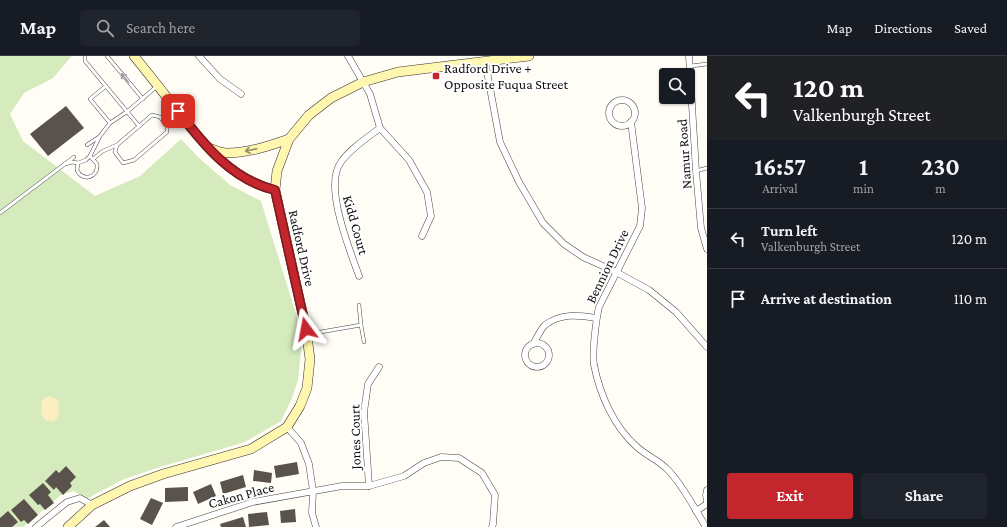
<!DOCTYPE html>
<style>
body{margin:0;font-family:"Crimson Pro",serif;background:#20242c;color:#f1f3f6;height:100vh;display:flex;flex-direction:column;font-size:15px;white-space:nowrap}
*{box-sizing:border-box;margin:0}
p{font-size:13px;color:#9ea1a6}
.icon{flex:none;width:22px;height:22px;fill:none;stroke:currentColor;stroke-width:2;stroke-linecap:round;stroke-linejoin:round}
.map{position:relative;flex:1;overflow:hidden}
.details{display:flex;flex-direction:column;background:#171b24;width:300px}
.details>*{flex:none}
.banner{background:#202124;color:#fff;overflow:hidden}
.buttons{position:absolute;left:659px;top:12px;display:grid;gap:8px}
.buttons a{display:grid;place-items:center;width:36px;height:36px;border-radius:4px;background:#171b24;box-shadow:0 1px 3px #0004;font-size:20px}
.pin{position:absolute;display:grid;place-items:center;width:34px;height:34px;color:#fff;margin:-17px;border-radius:8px;box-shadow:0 2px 6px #0006}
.me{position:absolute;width:44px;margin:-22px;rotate:347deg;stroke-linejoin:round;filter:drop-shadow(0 0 3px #0008)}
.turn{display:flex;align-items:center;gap:14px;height:84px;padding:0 20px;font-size:18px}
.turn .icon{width:52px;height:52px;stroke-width:2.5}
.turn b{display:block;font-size:28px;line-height:34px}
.eta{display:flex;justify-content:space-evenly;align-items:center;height:68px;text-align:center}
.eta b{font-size:24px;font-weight:700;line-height:28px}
.cta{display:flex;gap:8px;margin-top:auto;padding:8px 20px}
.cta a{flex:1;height:46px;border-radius:4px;background:#c4262e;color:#fff;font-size:16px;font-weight:700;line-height:46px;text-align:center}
.cta a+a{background:#20242c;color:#f1f3f6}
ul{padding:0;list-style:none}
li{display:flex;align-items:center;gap:12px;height:60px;padding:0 20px;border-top:1px solid #363941}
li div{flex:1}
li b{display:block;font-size:15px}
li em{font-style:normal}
header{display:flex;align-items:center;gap:24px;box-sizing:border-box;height:56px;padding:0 20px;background:#171b24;border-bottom:1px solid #363941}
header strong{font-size:19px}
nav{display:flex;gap:22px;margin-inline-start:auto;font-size:14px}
.search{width:280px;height:36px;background:#20242c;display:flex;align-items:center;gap:10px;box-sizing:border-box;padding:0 14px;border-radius:4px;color:#9ea1a6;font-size:15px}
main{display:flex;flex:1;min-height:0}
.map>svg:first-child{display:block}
</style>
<header>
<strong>Map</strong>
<div class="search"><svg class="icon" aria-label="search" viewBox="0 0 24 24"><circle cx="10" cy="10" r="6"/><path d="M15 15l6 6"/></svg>Search here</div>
<nav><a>Map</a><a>Directions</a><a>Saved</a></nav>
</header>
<main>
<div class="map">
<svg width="707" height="471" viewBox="0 0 707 471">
<rect width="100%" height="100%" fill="#fffdf5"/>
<path fill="#d5ebbd" d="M0,0H72L53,22L24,37L10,58L23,85L95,140L140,120L181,83L198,101L230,129L261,145L298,265L301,294L298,324L292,342L281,365L245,386L157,412L124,423L86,443L74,435L61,439L23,471H0Z"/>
<path fill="#fbeec1" d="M49,340L58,344C59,353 61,360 53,366L45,364L41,357L42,344Z"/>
<g fill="#5a524d">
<path d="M66,50L84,72L48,100L30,78Z"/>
<path d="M297,406L299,418L276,422L274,410Z"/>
<path d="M66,410L76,421L70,427L72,430L63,439L56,431L54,434L45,425L56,414L59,417Z"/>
<path d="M254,414L272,417L271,427L253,425Z"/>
<path d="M243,419L246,431L223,438L220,426Z"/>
<path d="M43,427L51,436L48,439L54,447L45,454L40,448L38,449L29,439Z"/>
<path d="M211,428L216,440L198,448L193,436Z"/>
<path d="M188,431V445L165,446V432Z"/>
<path d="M151,442L163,447L152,469L140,463Z"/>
<path d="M24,443L38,459L28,468L24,464L21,466L11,454Z"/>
<path d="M295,453L296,466L281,467L280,455Z"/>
<path d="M8,455L18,466L12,471H0V462Z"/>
<path d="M267,456L269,469L249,471L248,458Z"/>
<path d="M243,461L246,471H221L220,468Z"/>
<path d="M104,464L110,471H95Z"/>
</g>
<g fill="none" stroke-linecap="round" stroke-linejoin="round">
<g stroke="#444" stroke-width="4">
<g id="lane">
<path d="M85,0V5L139,70"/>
<path d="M107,0L143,43"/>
<path d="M691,10L707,8"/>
<path d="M106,30L90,43L110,67"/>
<path d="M152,59L160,61L167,70V76L134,104L123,107L115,96L117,89Z"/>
<path d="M87,89L99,81"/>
<path d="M93,103L103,95L117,89"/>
<path d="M78,107L77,114C82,126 99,122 97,108L90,100"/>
<path d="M65,108L72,106L78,107L86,104L90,100L100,80L110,67L128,55L156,31"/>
<path d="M696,115L707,112"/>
<path d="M0,157L74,101"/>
<path d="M361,269L364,286"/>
<path d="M309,278L361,269L359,249"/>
</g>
</g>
<g stroke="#444" stroke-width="7">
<g id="street">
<path d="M199,0L220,23L241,38"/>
<path d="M348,0L370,38L380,72L409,104L427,136L431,160L422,180"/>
<path d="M689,0L696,115L701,172L707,193"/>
<path d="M485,5L500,86L519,126L543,167L564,188L583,201L616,216L649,234L676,256L707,291"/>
<circle cx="622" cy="57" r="13"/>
<path d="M631,66L642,152L640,170L599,251C596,264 592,297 594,309C600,339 614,371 637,391C647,400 660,405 669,415C684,431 694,452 706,471"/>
<path d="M359,220C350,194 323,130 341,106C351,92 367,82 380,72"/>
<circle cx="537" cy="299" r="12"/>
<path d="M533,288C537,282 540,274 545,269C561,257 578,259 596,262"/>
<path d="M287,371L301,387L309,408L313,435L312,457L316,471"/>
<path d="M369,430L364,356L368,328L379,311"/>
<path d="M707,434L706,439L707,446"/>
<path d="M696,455L707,448"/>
<path d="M36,471L67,446L80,442L92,449"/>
<path d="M176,471L253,446L342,430H369L404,420L424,407L441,401L459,402L482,417L495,439L493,468L492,471"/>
</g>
</g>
<g stroke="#333" stroke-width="10">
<g id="secondary">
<path d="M134,0C147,16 160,32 172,48C200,84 229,123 275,134"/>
<path d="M209,92C214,94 221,97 227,97C248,97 269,90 289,83"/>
<path d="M68,471L92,449L130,430L163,418L251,393L287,371L300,350L307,332L310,303L306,273L275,134L277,115L289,83L309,59L331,42L363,26L398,16L529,0"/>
</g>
</g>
<use href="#lane" stroke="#fff" stroke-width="3"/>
<use href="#street" stroke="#fff" stroke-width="6"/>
<use href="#secondary" stroke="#fff6b0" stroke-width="9"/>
</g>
<defs><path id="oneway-shaft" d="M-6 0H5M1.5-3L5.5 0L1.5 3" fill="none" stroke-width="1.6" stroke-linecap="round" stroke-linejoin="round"/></defs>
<use stroke="#a0a0a0" href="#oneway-shaft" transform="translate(125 22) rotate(-129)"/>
<use stroke="#948f68" href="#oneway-shaft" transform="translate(251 94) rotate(168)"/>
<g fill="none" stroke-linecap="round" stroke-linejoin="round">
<g stroke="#7f191e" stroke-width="10">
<path id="route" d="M178,55C204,89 232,124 275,134L306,273"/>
</g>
<use href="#route" stroke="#c4262e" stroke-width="7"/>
</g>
<rect fill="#c4262e" stroke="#fff" stroke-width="1.5" x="432" y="16" width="8" height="8" rx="2"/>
<g text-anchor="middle" stroke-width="4" stroke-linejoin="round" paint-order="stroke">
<g font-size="14" fill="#111" stroke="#fff" text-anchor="start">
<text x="444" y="17">Radford Drive +<tspan x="444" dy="16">Opposite Fuqua Street</tspan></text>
</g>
<g font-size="14" fill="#111" stroke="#fff">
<text transform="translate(684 98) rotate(-94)" y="5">Namur Road</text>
<text transform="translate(356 169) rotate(74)" y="5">Kidd Court</text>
<text transform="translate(302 192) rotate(77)" y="5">Radford Drive</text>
<text transform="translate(607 210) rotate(-64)" y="5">Bennion Drive</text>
<text transform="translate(355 381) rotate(-91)" y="5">Jones Court</text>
<text transform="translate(241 439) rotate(-15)" y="5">Cakon Place</text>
</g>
</g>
</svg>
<div class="buttons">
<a><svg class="icon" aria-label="search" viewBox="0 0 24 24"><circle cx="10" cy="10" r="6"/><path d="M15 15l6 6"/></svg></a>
</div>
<div class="pin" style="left:178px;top:55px;background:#d93025"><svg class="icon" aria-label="arrive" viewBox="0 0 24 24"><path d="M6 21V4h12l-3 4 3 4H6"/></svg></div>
<svg class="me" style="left:306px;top:273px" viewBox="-20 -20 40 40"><path d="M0-17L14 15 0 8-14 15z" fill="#c4262e" stroke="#fff" stroke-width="4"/></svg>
</div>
<section class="details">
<div class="banner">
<div class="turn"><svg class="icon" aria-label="left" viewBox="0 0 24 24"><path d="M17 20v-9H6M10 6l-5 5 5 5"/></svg><div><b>120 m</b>Valkenburgh Street</div></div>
</div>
<div class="eta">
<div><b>16:57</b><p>Arrival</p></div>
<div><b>1</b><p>min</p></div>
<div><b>230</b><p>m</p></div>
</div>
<ul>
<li><svg class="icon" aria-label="left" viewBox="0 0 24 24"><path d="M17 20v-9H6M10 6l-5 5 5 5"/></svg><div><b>Turn left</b><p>Valkenburgh Street</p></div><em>120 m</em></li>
<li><svg class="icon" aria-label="arrive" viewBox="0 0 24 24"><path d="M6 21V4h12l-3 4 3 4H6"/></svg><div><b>Arrive at destination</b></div><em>110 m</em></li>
</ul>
<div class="cta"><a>Exit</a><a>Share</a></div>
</section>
</main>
